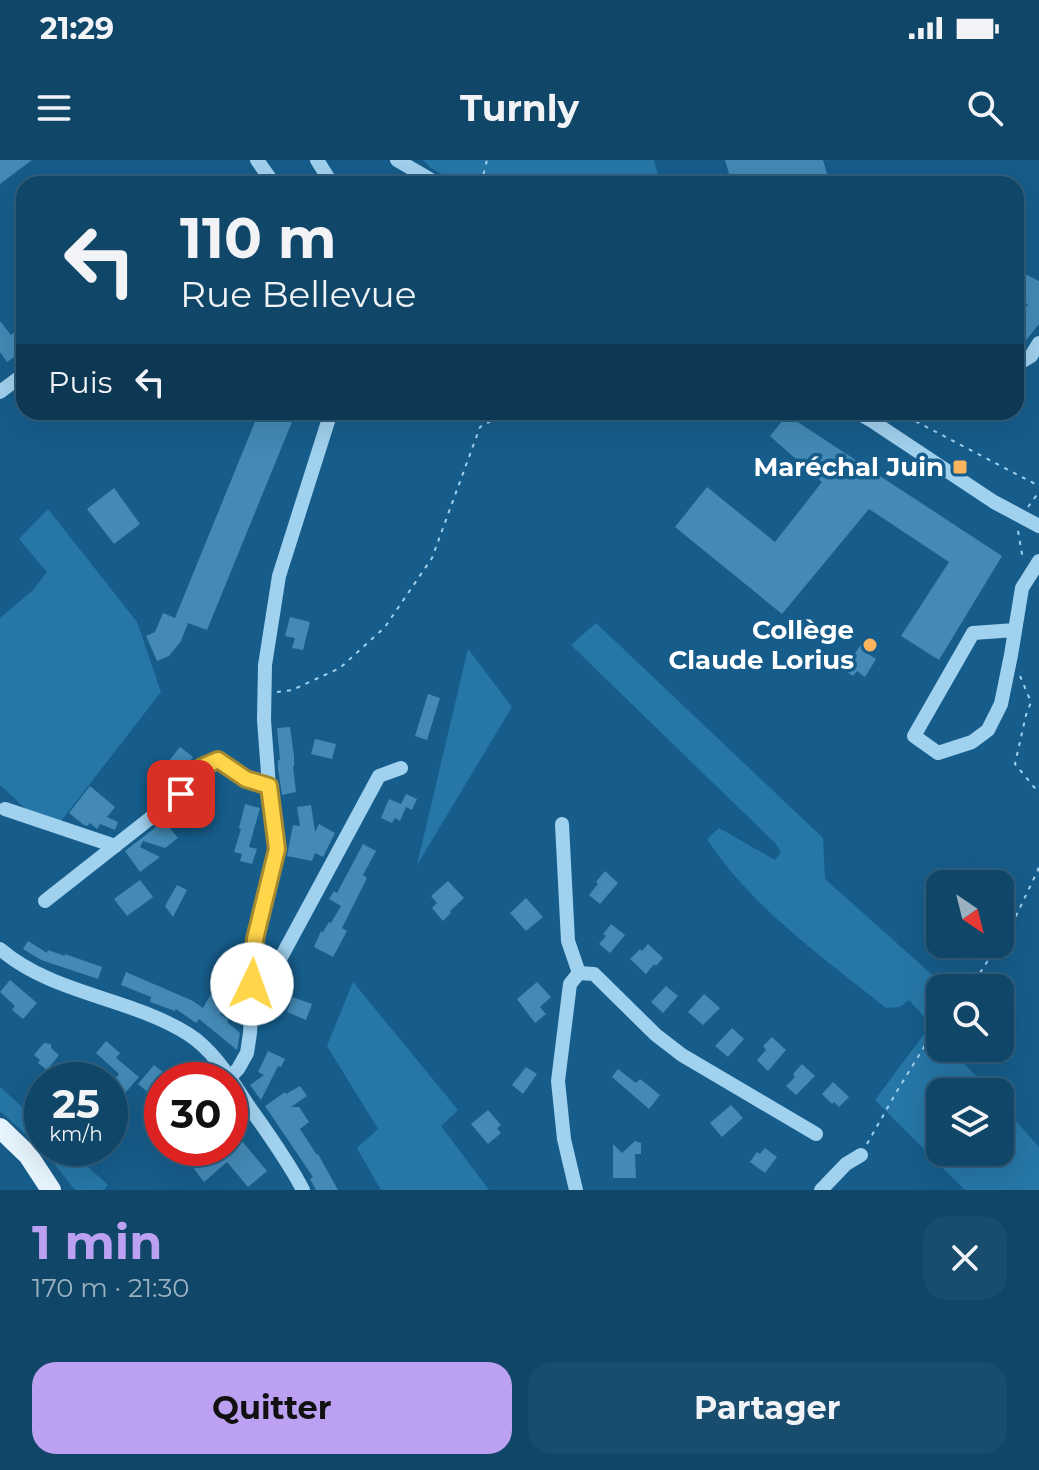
<!DOCTYPE html>
<html lang="fr">
<meta charset="utf-8">
<style>
body{margin:0;font-family:Montserrat,sans-serif;background:#194d6e;color:#f1f3f6;height:100vh;display:flex;flex-direction:column;font-size:30px;white-space:nowrap}
*{box-sizing:border-box;margin:0}
p{font-size:26px;color:#9cb1c0}
.icon{flex:none;width:44px;height:44px;fill:none;stroke:currentColor;stroke-width:2;stroke-linecap:round;stroke-linejoin:round}
.map{position:relative;height:1030px;overflow:hidden}
.panel{display:flex;flex-direction:column;background:#104668;flex:1}
.panel>*{flex:none}
.banner{position:absolute;left:16px;top:16px;width:1008px;height:244px;border-radius:24px;box-shadow:0 8px 32px #0002,0 0 0 2px #305e7c;background:#104668;color:#f1f3f6;overflow:hidden}
.needle{width:52px;rotate:145deg}
.controls{position:absolute;left:926px;top:710px;display:grid;gap:16px}
.controls a{display:grid;place-items:center;width:88px;height:88px;border-radius:16px;background:#104668;box-shadow:0 8px 32px #0002,0 0 0 2px #305e7c;font-size:40px}
.speed{position:absolute;left:24px;top:902px;display:flex;gap:16px;font-size:40px;font-weight:700;text-align:center}
.speed>*{display:grid;place-content:center;width:104px;height:104px;border-radius:50%;background:#104668;box-shadow:0 8px 32px #0002,0 0 0 2px #305e7c;line-height:1}
.speed small{font-size:20px;font-weight:400}
.speed .limit{border:12px solid #d22;background:#fff;color:#111}
.pin{position:absolute;display:grid;place-items:center;width:68px;height:68px;color:#fff;margin:-34px;border-radius:16px;box-shadow:0 4px 12px #0006}
.me{position:absolute;width:88px;margin:-44px;rotate:3deg;stroke-linejoin:round;filter:drop-shadow(0 0 6px #0008)}
.turn{display:flex;align-items:center;gap:28px;height:168px;padding:0 32px;font-size:36px}
.turn .icon{width:104px;height:104px;stroke-width:2.5}
.turn b{display:block;font-size:56px;line-height:68px}
.then{display:flex;align-items:center;height:76px;padding:0 32px;background:#0003;gap:16px;font-size:30px}
.round{display:grid;place-items:center;flex:none;width:84px;height:84px;border-radius:24px;background:#194d6e}
.overview{display:flex;align-items:center;justify-content:space-between;height:136px;padding:0 32px}
h1{font-size:48px;font-weight:700;line-height:60px;color:#bca0f2}
.primary-button{display:flex;gap:16px;margin-top:auto;padding:16px 32px}
.primary-button a{flex:1;height:92px;border-radius:24px;background:#bca0f2;color:#111;font-size:32px;font-weight:700;line-height:92px;text-align:center}
.primary-button a+a{background:#194d6e;color:#f1f3f6}
.status{display:flex;justify-content:space-between;align-items:center;height:56px;padding:0 40px;background:#104668;direction:ltr}
.status svg{height:22px;fill:currentColor}
header{display:flex;justify-content:space-between;align-items:center;height:104px;padding:0 32px;background:#104668;font-size:36px;font-weight:700}
.map>svg:first-child{display:block}
</style>
<div class="status"><b>21:29</b><svg viewBox="0 0 49 12"><path d="M0 12V9h3v3zM5 12V6h3v6zM10 12V3h3v9zM15 12V0h3v12zM26 1h20v11H26zM47 4h2v5h-2z"/></svg></div>
<header><svg class="icon" aria-label="menu" viewBox="0 0 24 24"><path d="M4 6h16M4 12h16M4 18h16"/></svg>Turnly<svg class="icon" aria-label="search" viewBox="0 0 24 24"><circle cx="10" cy="10" r="6"/><path d="M15 15l6 6"/></svg></header>
<div class="map">
<svg width="1039" height="1030" viewBox="0 0 1039 1030">
<rect width="100%" height="100%" fill="#165d8b"/>
<g fill="#2677a8">
<path d="M423,0H655L654,1L661,24H458L431,8Z"/>
<path d="M48,349L137,462L161,532L61,661L28,651L0,625V458L33,430L47,412L19,379Z"/>
<path d="M596,463L823,678L825,719L947,828H940V888H951L990,932H940V992H1000V943L1039,987V1030H965L875,940L931,865L909,840L900,847L886,848C823,797 752,748 707,679L719,668L775,700L781,692L775,683L571,485Z"/>
<path d="M468,489L512,547L417,705Z"/>
<path d="M353,822L458,950L441,966L489,1030H381L357,988L378,969L327,886Z"/>
<path d="M0,927L42,965V988H67L108,1025L104,1030H75L45,992L0,951Z"/>
</g>
<g fill="#438ab6">
<path d="M0,0H32L0,24Z"/>
<path d="M725,0H823L830,24H732Z"/>
<path d="M1016,112L1027,115L1039,121V164L1024,183L1016,188V155L1028,145L1016,131Z"/>
<path d="M0,161L11,175L24,165V190L7,202L0,192Z"/>
<path d="M259,252H296L207,470L188,463L181,481L169,496L157,501L146,476L155,472L163,453L175,458Z"/>
<path d="M787,255L1002,396L939,500L901,476L949,402L869,349L782,454L675,367L707,327L775,382L822,322L770,276Z"/>
<path d="M114,328L140,364L114,384L87,349Z"/>
<path d="M290,457L310,462L303,490L292,488L295,478L285,476Z"/>
<path d="M862,483L871,489L868,494L876,499L865,517L857,511L853,516L844,510Z"/>
<path d="M428,534L440,538L427,580L415,576Z"/>
<path d="M290,567L294,596V606H293L296,632L282,635L278,609V600H280L277,568Z"/>
<path d="M315,579L336,584L332,599L311,594Z"/>
<path d="M180,587L193,597L181,613L168,602Z"/>
<path d="M90,626L115,647L107,657L118,662L115,670L100,664L97,669L90,663L87,666L84,665L69,653Z"/>
<path d="M406,634L417,639L412,650L406,647L400,661L395,658L392,663L381,658L389,639L401,644Z"/>
<path d="M245,644L260,648L249,687L257,689L252,704L240,701L242,694L234,692L241,669L239,668Z"/>
<path d="M311,645L315,672L319,664L335,673L323,697L315,693L312,701L287,696L293,665L300,666L297,647Z"/>
<path d="M165,662L178,678L165,688L143,681L140,687L160,697L140,712L125,691L161,663L162,665Z"/>
<path d="M363,684L376,691L363,715L367,718L342,768L347,771L333,797L314,787L321,771L323,772L329,762L331,763L341,746L329,739L334,731L337,733Z"/>
<path d="M605,711L618,723L600,744L589,735L598,724L596,722Z"/>
<path d="M140,720L153,737L127,756L114,739Z"/>
<path d="M448,721L464,738L450,751L451,753L443,761L432,748L437,743L431,736Z"/>
<path d="M177,725L187,730L173,757L165,746Z"/>
<path d="M526,738L543,757L526,771L510,753Z"/>
<path d="M611,764L625,775L610,793L599,784L606,776L603,774Z"/>
<path d="M28,781L47,793L48,790L65,796V794L102,807L98,819L41,800L23,789Z"/>
<path d="M648,784L663,798L656,806L654,804L646,814L630,799L640,789L642,791Z"/>
<path d="M235,808L243,814L232,827L234,829L220,854L228,860L227,862L240,873L237,890L199,859L196,863L176,849L175,851L150,842L151,837L121,825L126,812L193,841L203,848L214,829L220,832Z"/>
<path d="M10,820L37,843L23,859L12,850L15,846L0,832Z"/>
<path d="M537,822L551,837L540,847L546,854L535,863L517,839Z"/>
<path d="M666,826L678,836L663,853L651,842Z"/>
<path d="M704,834L720,848L703,865L688,852Z"/>
<path d="M292,837L312,844L306,860L287,852Z"/>
<path d="M732,868L744,879L728,897L715,886Z"/>
<path d="M772,877L786,890L768,911L757,900L766,890L763,886Z"/>
<path d="M106,881L120,893L116,898L139,917L125,933L118,926L120,924L115,919L119,914L96,893Z"/>
<path d="M44,883L51,884V888L59,895L47,910L38,903L40,900L34,895Z"/>
<path d="M268,891L285,899L281,907L278,906L261,940L250,925L264,915L258,912Z"/>
<path d="M802,904L815,916L796,935L786,926L795,917L793,914Z"/>
<path d="M154,905L173,920H162V934L156,929L151,935L138,924Z"/>
<path d="M526,907L537,914L523,934L512,925Z"/>
<path d="M618,909L636,923L640,919L660,935L649,949L612,917Z"/>
<path d="M833,922L849,937L839,947L834,942L832,944L822,934Z"/>
<path d="M300,926L307,936L291,947H299L309,962L300,969L317,995L318,994L338,1030H316L310,1019L313,1017L265,946L285,932L286,934Z"/>
<path d="M731,945L743,958L722,977L710,963Z"/>
<path d="M488,950L501,965L497,968L501,973L488,984L471,964Z"/>
<path d="M236,974L267,1011L248,1027L227,1002L204,1022L194,1009L219,988H230V979Z"/>
<path d="M635,981L641,983V994H635L636,1018H613V984L622,993Z"/>
<path d="M765,988L777,997L765,1013L750,1002L757,992L760,994Z"/>
</g>
<g fill="none" stroke-linecap="round" stroke-linejoin="round">
<g stroke="#a0d1ef" stroke-width="2" stroke-dasharray="4 6" stroke-linecap="butt">
<path d="M448,15L464,24"/>
<path d="M481,24L487,0"/>
<path d="M898,252L1039,326"/>
<path d="M1028,347L1039,332"/>
<path d="M1018,371L1023,400"/>
<path d="M1020,516L1031,542L1026,555L1015,604L1039,633"/>
<path d="M277,532L292,530L340,508L385,467L432,398L480,267L507,252"/>
<path d="M1000,782L1015,758L1038,710L1039,703"/>
<path d="M967,828L982,810L998,784"/>
<path d="M867,984L897,931L940,861"/>
</g>
<g stroke="#a0d1ef" stroke-width="14">
<path d="M257,0L274,24"/>
<path d="M317,0L332,24"/>
<path d="M397,0L438,24"/>
<path d="M1016,205L1031,196L1039,183"/>
<path d="M0,232L24,214"/>
<path d="M856,252L872,261L994,342L1039,366"/>
<path d="M1015,470L973,473L914,576L938,593L972,582L988,570L1001,544L1011,495L1022,428L1039,401"/>
<path d="M5,649L115,686"/>
<path d="M562,664L568,781L579,813L570,824L558,921L564,979L576,1030"/>
<path d="M45,741L181,634L202,607L218,600L246,619L269,626"/>
<path d="M0,789C54,835 129,837 188,874C215,891 233,923 250,948C269,975 288,1001 303,1030"/>
<path d="M579,813L594,814L656,875L682,895L816,974"/>
<path d="M252,824L271,816L379,616L401,608"/>
<path d="M229,918L238,909L247,893L250,873L255,779L277,689L269,626L264,560L265,505L279,416L331,252"/>
<path d="M821,1030L846,1004L861,995"/>
</g>
<path stroke="#e7f5ff" stroke-width="20" d="M0,968L28,995L51,1030"/>
</g>
<g fill="none" stroke-linecap="round" stroke-linejoin="round">
<g stroke="#a68a30" stroke-width="20">
<path id="route" d="M181,634L202,607L218,600L246,619L269,626L277,689L255,779L252,824"/>
</g>
<use href="#route" stroke="#ffd54a" stroke-width="14"/>
</g>
<g fill="#ffb55d" stroke="#165d8b" stroke-width="3">
<rect x="952" y="299" width="16" height="16" rx="4"/>
<circle cx="870" cy="485" r="8"/>
</g>
<g text-anchor="middle" stroke-width="7" stroke-linejoin="round" paint-order="stroke">
<g font-size="26" font-weight="bold" fill="#fff" stroke="#165d8b" text-anchor="end">
<text x="944" y="316">Maréchal Juin</text>
<text x="854" y="479">Collège<tspan x="854" dy="30">Claude Lorius</tspan></text>
</g>
</g>
</svg>
<div class="controls">
<a><svg class="needle" viewBox="-14 -14 28 28"><path d="M0-13l5 13h-10z" fill="#e53935"/><path d="M0 13l5-13h-10z" fill="#9cb1c0"/></svg></a>
<a><svg class="icon" aria-label="search" viewBox="0 0 24 24"><circle cx="10" cy="10" r="6"/><path d="M15 15l6 6"/></svg></a>
<a><svg class="icon" aria-label="layers" viewBox="0 0 24 24"><path d="M12 4l9 5-9 5-9-5zM3 14l9 5 9-5"/></svg></a>
</div>
<div class="speed"><div>25<small>km/h</small></div><div class="limit">30</div></div>
<div class="pin" style="left:181px;top:634px;background:#d93025"><svg class="icon" aria-label="arrive" viewBox="0 0 24 24"><path d="M6 21V4h12l-3 4 3 4H6"/></svg></div>
<svg class="me" style="left:252px;top:824px" viewBox="-20 -20 40 40"><circle r="19" fill="#fff"/><path d="M0-13L10 11 0 6-10 11z" fill="#ffd54a"/></svg>
<div class="banner">
<div class="turn"><svg class="icon" aria-label="left" viewBox="0 0 24 24"><path d="M17 20v-9H6M10 6l-5 5 5 5"/></svg><div><b>110 m</b>Rue Bellevue</div></div>
<div class="then">Puis<svg class="icon" aria-label="left" viewBox="0 0 24 24"><path d="M17 20v-9H6M10 6l-5 5 5 5"/></svg></div>
</div>
</div>
<section class="panel">
<div class="overview"><div><h1>1 min</h1><p>170 m · 21:30</p></div><a class="round"><svg class="icon" aria-label="close" viewBox="0 0 24 24"><path d="M6 6l12 12M18 6L6 18"/></svg></a></div>
<div class="primary-button"><a>Quitter</a><a>Partager</a></div>
</section>
